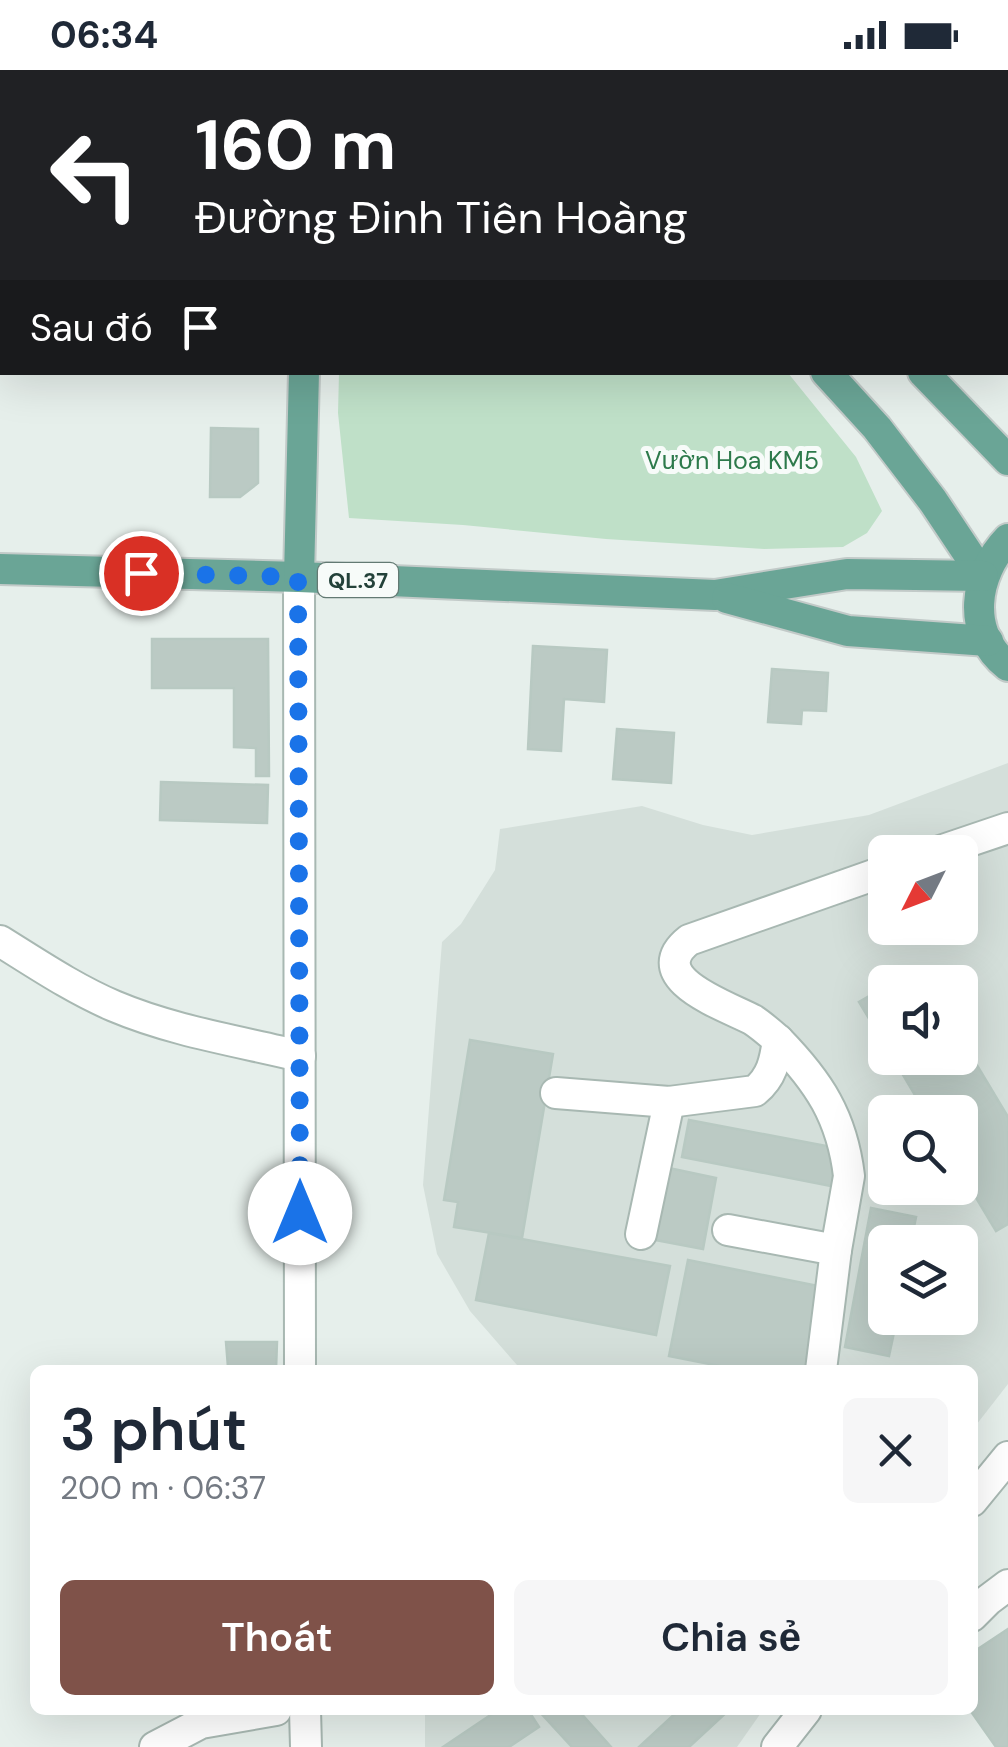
<!DOCTYPE html>
<html lang="vi">
<meta charset="utf-8">
<style>
body{margin:0;font-family:"DM Sans",sans-serif;background:#f6f6f7;color:#1f2937;height:100vh;display:flex;flex-direction:column;font-size:38px;white-space:nowrap}
*{box-sizing:border-box;margin:0}
p{font-size:32px;color:#747a83}
.icon{flex:none;width:55px;height:55px;fill:none;stroke:currentColor;stroke-width:2;stroke-linecap:round;stroke-linejoin:round}
.map{position:relative;flex:1;overflow:hidden}
.sheet{position:absolute;left:30px;top:1295px;width:948px;height:350px;display:flex;flex-direction:column;background:#fff;border-radius:15px;box-shadow:0 10px 40px #0002}
.sheet>*{flex:none}
.top-card{position:absolute;left:0px;top:0px;width:1010px;height:305px;box-shadow:0 10px 40px #0002;background:#202124;color:#fff;overflow:hidden}
.needle{width:65px;rotate:228deg}
.fabs{position:absolute;left:868px;top:765px;display:grid;gap:20px}
.fabs a{display:grid;place-items:center;width:110px;height:110px;border-radius:15px;background:#fff;box-shadow:0 10px 40px #0002;font-size:50px}
.pin{position:absolute;display:grid;place-items:center;width:85px;height:85px;color:#fff;margin:-42px;border:5px solid #fff;border-radius:50%;box-shadow:0 2px 10px #0007}
.me{position:absolute;width:110px;margin:-55px;rotate:0deg;stroke-linejoin:round;filter:drop-shadow(0 0 8px #0008)}
.turn{display:flex;align-items:center;gap:35px;height:210px;padding:0 30px;font-size:45px}
.turn .icon{width:130px;height:130px;stroke-width:2.5}
.turn b{display:block;font-size:70px;line-height:85px}
.then{display:flex;align-items:center;height:95px;padding:0 30px;background:#0003;gap:20px;font-size:38px}
.round{display:grid;place-items:center;flex:none;width:105px;height:105px;border-radius:15px;background:#f6f6f7}
.overview{display:flex;align-items:center;justify-content:space-between;height:170px;padding:0 30px}
h1{font-size:60px;font-weight:600;line-height:75px}
.primary-button{display:flex;gap:20px;margin-top:auto;padding:20px 30px}
.primary-button a{flex:1;height:115px;border-radius:15px;background:#7f5249;color:#fff;font-size:40px;font-weight:600;line-height:115px;text-align:center}
.primary-button a+a{background:#f6f6f7;color:#1f2937}
.status{display:flex;justify-content:space-between;align-items:center;height:70px;padding:0 50px;background:#fff;direction:ltr}
.status svg{height:28px;fill:currentColor}
.map>svg:first-child{display:block}
</style>
<div class="status"><b>06:34</b><svg viewBox="0 0 49 12"><path d="M0 12V9h3v3zM5 12V6h3v6zM10 12V3h3v9zM15 12V0h3v12zM26 1h20v11H26zM47 4h2v5h-2z"/></svg></div>
<div class="map">
<svg width="1008" height="1677" viewBox="0 0 1008 1677">
<rect width="100%" height="100%" fill="#e6efeb"/>
<g fill="#d4dfda" fill-rule="evenodd">
<path d="M1008,693V1314L973,1359L972,1300H517V1295L470,1241L437,1184L423,1115L442,872L461,854L495,800L500,759L642,736L703,755L752,765L869,745ZM885,782H960V858H885ZM885,912H960V988H885ZM885,1042H960V1118H885ZM885,1172H960V1248H885Z"/>
<path d="M425,1640H763L737,1677H425Z"/>
</g>
<path fill="#bfe0c8" d="M339,303H788L856,387L882,441L867,463L843,477L764,479L606,469L463,455L349,448L338,343Z"/>
<g fill="#bbcac4" stroke="#b8c9c2" stroke-width="2.5">
<path d="M849,0H1008V30V2H850Z"/>
<path d="M211,358L258,359V413L240,427H210Z"/>
<path d="M152,569H268L269,706H256V678L234,677V618H152Z"/>
<path d="M533,576L607,580L604,632L564,629L561,681L528,679Z"/>
<path d="M772,599L828,603L826,641L802,640L801,654L768,652Z"/>
<path d="M617,659L674,663L671,713L613,709Z"/>
<path d="M161,712L268,715L267,753L160,750Z"/>
<path d="M918,897L928,912H892Z"/>
<path d="M885,917V975L859,932Z"/>
<path d="M960,967L1008,1047V1154L996,1161L960,1101V1042H925L893,988H960Z"/>
<path d="M470,970L553,984L522,1168L454,1157L458,1132L444,1130Z"/>
<path d="M689,1050L842,1079L836,1117L682,1087Z"/>
<path d="M664,1097L716,1108L703,1179L650,1169Z"/>
<path d="M871,1138L916,1147L911,1172H885V1248H897L889,1286L845,1277Z"/>
<path d="M489,1163L670,1196L656,1265L476,1230Z"/>
<path d="M688,1190L828,1218L812,1300H740L669,1286Z"/>
<path d="M226,1272H277L276,1300L228,1297Z"/>
<path d="M1008,1559V1677H996L970,1640H972V1583Z"/>
<path d="M498,1640H528L539,1657L509,1677H443Z"/>
<path d="M538,1640H578L611,1677H572Z"/>
<path d="M679,1640H729L689,1677H639Z"/>
</g>
<g fill="none" stroke-linecap="round" stroke-linejoin="round">
<g stroke="#a8b8b2" stroke-width="34">
<g id="minor">
<path d="M299,507L300,1300"/>
<path d="M937,782L1008,758"/>
<path d="M0,871C37,894 74,919 114,936C173,961 238,971 300,986"/>
<path d="M778,970C819,1012 842,1047 849,1106L836,1180L821,1300"/>
<path d="M556,1023L669,1032L755,1021C772,1007 775,991 778,970C770,963 762,956 753,950C727,936 641,908 689,870L885,801"/>
<path d="M728,1160L836,1180"/>
<path d="M641,1164L669,1032"/>
<path d="M972,1431L1008,1387"/>
<path d="M972,1546L988,1530L1008,1515"/>
<path d="M305,1640L306,1677"/>
<path d="M155,1677L201,1653L276,1640"/>
<path d="M777,1677L806,1640"/>
</g>
</g>
<g stroke="#c2cac8" stroke-width="34">
<g id="major">
<path d="M550,0L552,2"/>
<path d="M632,0L635,2"/>
<path d="M311,2V0"/>
<path d="M826,302L877,358L933,431L983,506"/>
<path d="M923,302L1008,390"/>
<path d="M1008,469C974,504 965,563 1008,596"/>
<path d="M0,499L299,507L715,525L847,504L983,506"/>
<path d="M299,507L304,302"/>
<path d="M727,528L848,561L988,571"/>
</g>
</g>
<use href="#minor" stroke="#fff" stroke-width="30"/>
<use href="#major" stroke="#6aa596" stroke-width="30"/>
</g>
<g fill="none" stroke-linecap="round" stroke-linejoin="round">
<path stroke="#1a73e8" stroke-width="18" stroke-dasharray="0 32.4" d="M141,503L298,507L300,1143"/>
</g>
<g text-anchor="middle" stroke-width="10" stroke-linejoin="round" paint-order="stroke">
<rect fill="#f7fbf9" stroke="#637a73" stroke-width="2.5" x="318" y="493" width="80" height="34" rx="8"/>
<g font-size="22" font-weight="bold" fill="#24423a">
<text x="358" y="518">QL.37</text>
</g>
<g font-size="25" fill="#2d7a4b" stroke="#f7fbf9">
<text x="732" y="399">Vườn Hoa KM5</text>
</g>
</g>
</svg>
<div class="fabs">
<a><svg class="needle" viewBox="-14 -14 28 28"><path d="M0-13l5 13h-10z" fill="#e53935"/><path d="M0 13l5-13h-10z" fill="#747a83"/></svg></a>
<a><svg class="icon" aria-label="sound" viewBox="0 0 24 24"><path d="M4 9h4l5-4v14l-5-4H4zM17 9q2 3 0 6"/></svg></a>
<a><svg class="icon" aria-label="search" viewBox="0 0 24 24"><circle cx="10" cy="10" r="6"/><path d="M15 15l6 6"/></svg></a>
<a><svg class="icon" aria-label="layers" viewBox="0 0 24 24"><path d="M12 4l9 5-9 5-9-5zM3 14l9 5 9-5"/></svg></a>
</div>
<div class="pin" style="left:141px;top:503px;background:#d93025"><svg class="icon" aria-label="arrive" viewBox="0 0 24 24"><path d="M6 21V4h12l-3 4 3 4H6"/></svg></div>
<svg class="me" style="left:300px;top:1143px" viewBox="-20 -20 40 40"><circle r="19" fill="#fff"/><path d="M0-13L10 11 0 6-10 11z" fill="#1a73e8"/></svg>
<div class="top-card">
<div class="turn"><svg class="icon" aria-label="left" viewBox="0 0 24 24"><path d="M17 20v-9H6M10 6l-5 5 5 5"/></svg><div><b>160 m</b>Đường Đinh Tiên Hoàng</div></div>
<div class="then">Sau đó<svg class="icon" aria-label="arrive" viewBox="0 0 24 24"><path d="M6 21V4h12l-3 4 3 4H6"/></svg></div>
</div>
<section class="sheet">
<div class="overview"><div><h1>3 phút</h1><p>200 m · 06:37</p></div><a class="round"><svg class="icon" aria-label="close" viewBox="0 0 24 24"><path d="M6 6l12 12M18 6L6 18"/></svg></a></div>
<div class="primary-button"><a>Thoát</a><a>Chia sẻ</a></div>
</section>
</div>
